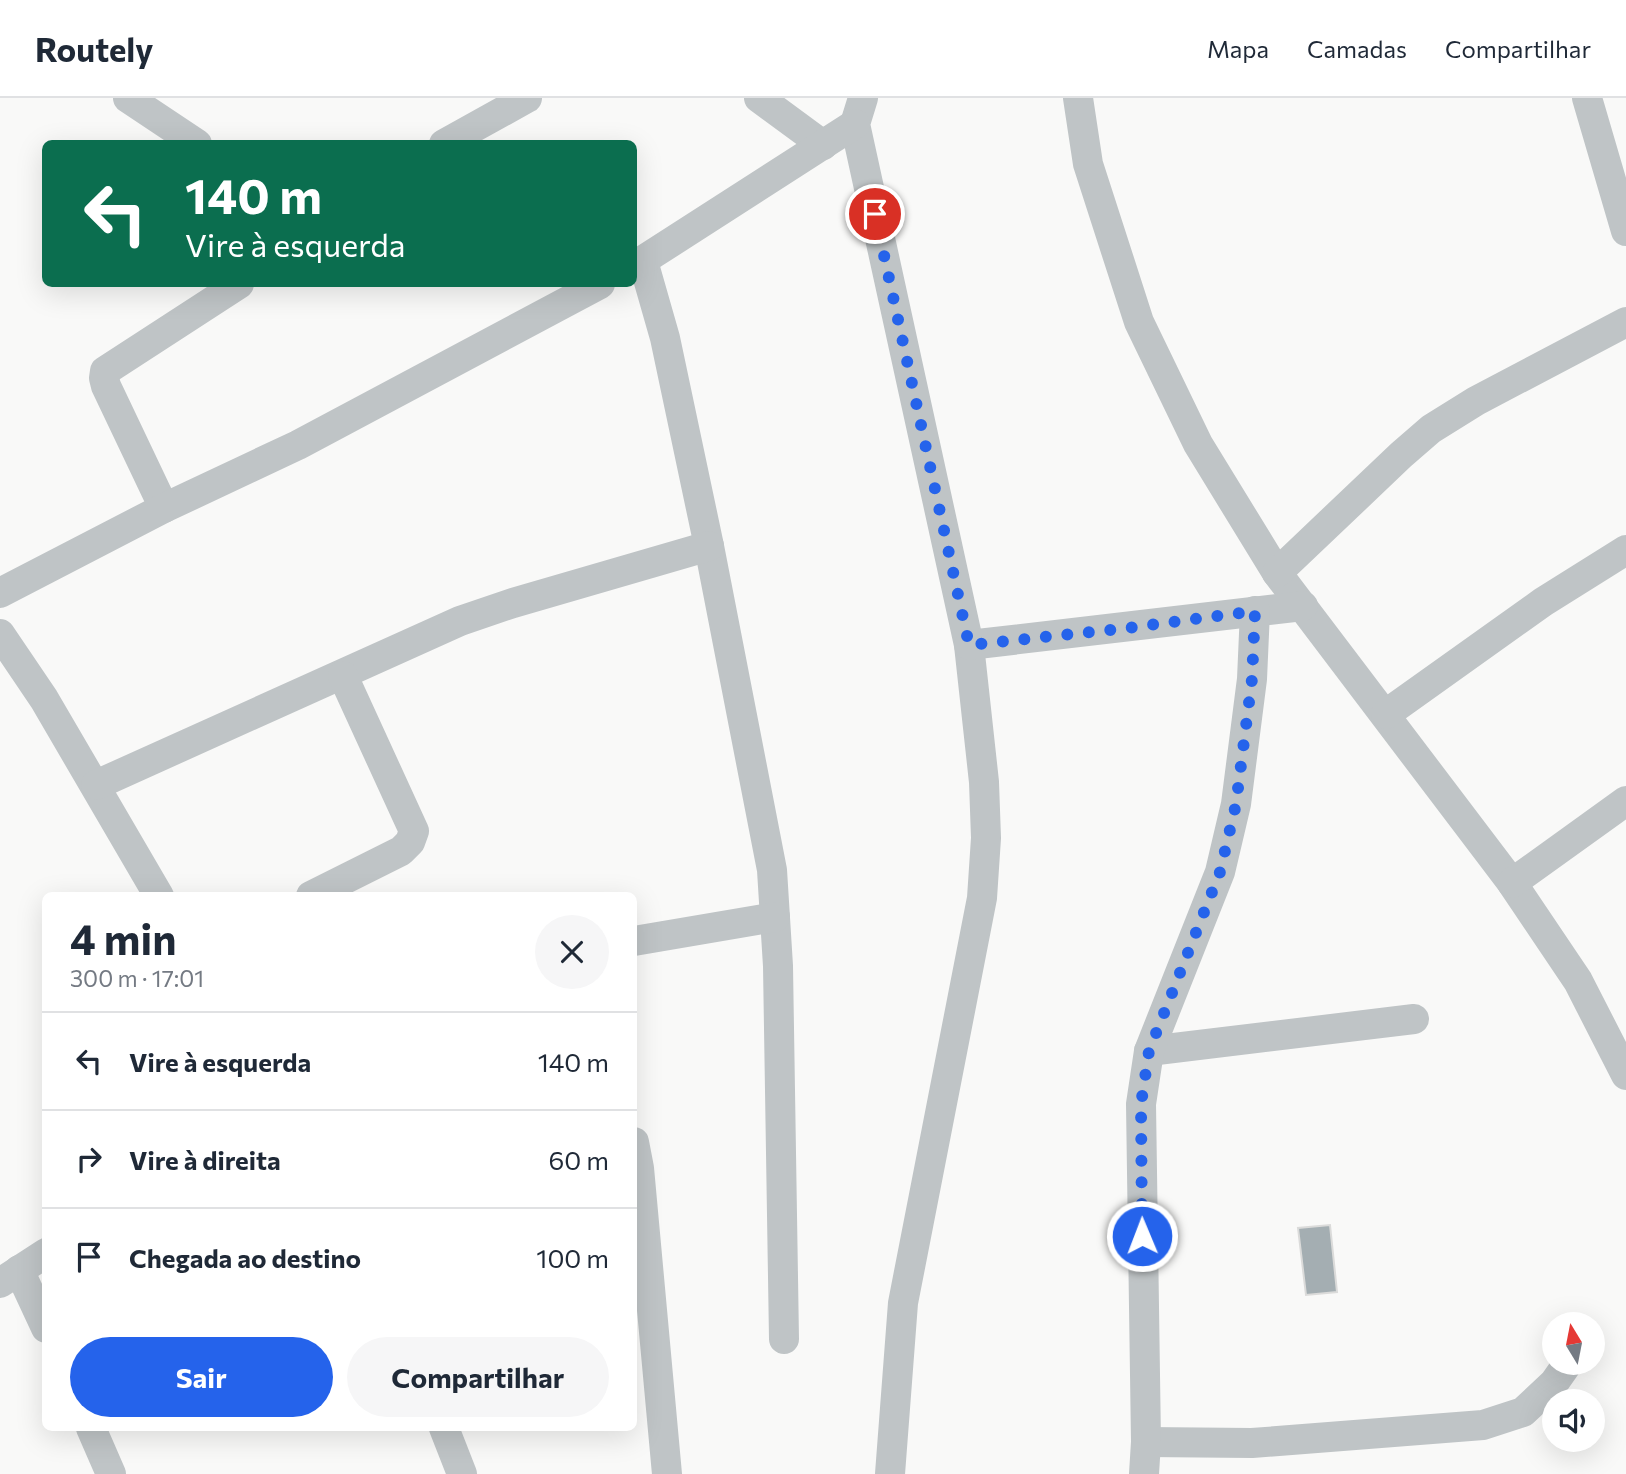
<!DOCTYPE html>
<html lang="pt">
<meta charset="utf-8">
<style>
body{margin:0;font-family:Commissioner,sans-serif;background:#f6f6f7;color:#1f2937;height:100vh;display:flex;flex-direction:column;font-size:26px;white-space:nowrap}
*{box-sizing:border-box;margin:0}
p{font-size:23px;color:#747a83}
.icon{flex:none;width:38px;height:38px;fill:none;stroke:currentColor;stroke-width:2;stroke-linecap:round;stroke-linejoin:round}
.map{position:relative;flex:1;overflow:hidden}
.details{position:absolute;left:42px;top:794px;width:595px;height:539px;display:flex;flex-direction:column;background:#fff;border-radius:10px;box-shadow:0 7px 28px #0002}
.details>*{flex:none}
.top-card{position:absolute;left:42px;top:42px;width:595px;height:147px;border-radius:10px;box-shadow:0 7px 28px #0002;background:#0b6e4f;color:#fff;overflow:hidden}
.needle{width:46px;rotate:350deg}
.fabs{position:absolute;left:1542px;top:1214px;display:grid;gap:14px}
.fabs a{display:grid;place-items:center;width:63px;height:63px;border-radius:50%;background:#fff;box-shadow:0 7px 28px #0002;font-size:35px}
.pin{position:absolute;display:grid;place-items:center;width:60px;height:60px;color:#fff;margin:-30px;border:4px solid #fff;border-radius:50%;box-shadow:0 2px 7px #0007}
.me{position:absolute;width:77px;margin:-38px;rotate:359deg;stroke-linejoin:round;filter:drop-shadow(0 0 5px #0008)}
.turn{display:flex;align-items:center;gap:24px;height:147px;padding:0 28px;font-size:32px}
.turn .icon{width:91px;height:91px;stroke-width:2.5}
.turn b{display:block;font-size:49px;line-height:60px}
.round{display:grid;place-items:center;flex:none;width:74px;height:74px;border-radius:37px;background:#f6f6f7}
.overview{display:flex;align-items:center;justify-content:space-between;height:119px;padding:0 28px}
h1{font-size:42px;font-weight:700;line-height:52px}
.button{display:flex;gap:14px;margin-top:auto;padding:14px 28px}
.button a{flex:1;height:80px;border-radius:42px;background:#2563eb;color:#fff;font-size:28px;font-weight:700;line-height:80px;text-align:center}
.button a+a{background:#f6f6f7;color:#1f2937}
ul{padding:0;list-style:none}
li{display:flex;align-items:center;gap:21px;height:98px;padding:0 28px;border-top:2px solid #e0e1e3}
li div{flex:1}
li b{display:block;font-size:26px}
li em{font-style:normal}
header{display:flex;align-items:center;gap:42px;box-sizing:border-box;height:98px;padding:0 35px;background:#fff;border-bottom:2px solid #e0e1e3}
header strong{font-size:33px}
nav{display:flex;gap:38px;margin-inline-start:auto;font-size:24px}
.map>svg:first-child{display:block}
</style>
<header>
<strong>Routely</strong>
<nav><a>Mapa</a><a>Camadas</a><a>Compartilhar</a></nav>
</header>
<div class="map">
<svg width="1626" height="1376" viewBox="0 0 1626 1376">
<rect width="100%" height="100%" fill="#f9f9f8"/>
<path fill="#a4aeb2" stroke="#dbdbda" stroke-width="2" d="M1330,1127L1337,1194L1306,1197L1298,1130Z"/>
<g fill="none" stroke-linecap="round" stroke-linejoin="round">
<g stroke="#bfc4c6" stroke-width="30">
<path d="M128,0L197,46"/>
<path d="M759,0L823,47"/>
<path d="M863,0L855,26L969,547L984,684L986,740L982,800L903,1205L890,1376"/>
<path d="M1078,0L1088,66L1139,224L1198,346L1277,475L1512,785L1578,883L1626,977"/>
<path d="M1587,0L1626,133"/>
<path d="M444,46L527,0"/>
<path d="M643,163L665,240L709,448L772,772L778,868L784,1241"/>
<path d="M634,168L855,26"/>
<path d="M164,410L106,288L104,280L105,273L239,186"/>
<path d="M1277,475L1401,357L1431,331L1476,303L1626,224"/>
<path d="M0,495L164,410L298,347L600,186"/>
<path d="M0,536L44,601L159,798"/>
<path d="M969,547L1303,508"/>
<path d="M1386,616L1543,504L1626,452"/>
<path d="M96,687L460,523L513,505L709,448"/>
<path d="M1512,785L1626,703"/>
<path d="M311,798L401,753L410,744L414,733L343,578"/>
<path d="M634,843L775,819"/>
<path d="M1149,953L1414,921"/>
<path d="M634,1044L639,1070L667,1376"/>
<path d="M19,1172L46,1230"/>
<path d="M0,1185L46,1155"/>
<path d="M91,1330L111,1376"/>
<path d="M444,1330L462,1376"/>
<path d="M1146,1344L1252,1345L1483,1327L1523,1314L1554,1285L1568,1265"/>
<path d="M1144,1376L1146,1344L1141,1006L1149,953L1220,774L1236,706L1252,581L1255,513"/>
</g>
</g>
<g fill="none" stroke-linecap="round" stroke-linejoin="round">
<path stroke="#2563eb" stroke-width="12" stroke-dasharray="0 21.6" d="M875,116L969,547L1120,531L1255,513L1252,581L1236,706L1220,774L1149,953L1141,1006L1142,1138"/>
</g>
</svg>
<div class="fabs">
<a><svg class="needle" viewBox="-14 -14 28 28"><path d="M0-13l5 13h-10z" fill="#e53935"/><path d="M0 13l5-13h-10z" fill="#747a83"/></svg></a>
<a><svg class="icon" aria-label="sound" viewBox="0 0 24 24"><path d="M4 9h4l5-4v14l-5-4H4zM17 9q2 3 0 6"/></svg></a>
</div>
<div class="pin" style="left:875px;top:116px;background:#d93025"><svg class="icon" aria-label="arrive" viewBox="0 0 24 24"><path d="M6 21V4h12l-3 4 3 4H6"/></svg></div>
<svg class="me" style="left:1142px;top:1138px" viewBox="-20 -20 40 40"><circle r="17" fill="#2563eb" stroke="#fff" stroke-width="3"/><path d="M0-11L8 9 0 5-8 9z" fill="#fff"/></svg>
<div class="top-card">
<div class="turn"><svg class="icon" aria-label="left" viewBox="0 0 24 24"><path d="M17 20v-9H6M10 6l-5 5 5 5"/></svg><div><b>140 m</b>Vire à esquerda</div></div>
</div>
<section class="details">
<div class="overview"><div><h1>4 min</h1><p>300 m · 17:01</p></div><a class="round"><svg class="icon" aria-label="close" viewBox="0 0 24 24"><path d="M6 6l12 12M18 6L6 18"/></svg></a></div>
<ul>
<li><svg class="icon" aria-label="left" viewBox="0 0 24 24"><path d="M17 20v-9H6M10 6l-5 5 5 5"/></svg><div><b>Vire à esquerda</b></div><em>140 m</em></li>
<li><svg class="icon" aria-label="right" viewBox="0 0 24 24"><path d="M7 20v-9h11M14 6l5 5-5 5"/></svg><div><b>Vire à direita</b></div><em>60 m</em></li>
<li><svg class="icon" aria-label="arrive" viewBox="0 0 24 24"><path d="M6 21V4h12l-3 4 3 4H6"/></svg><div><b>Chegada ao destino</b></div><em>100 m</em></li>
</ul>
<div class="button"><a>Sair</a><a>Compartilhar</a></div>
</section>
</div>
